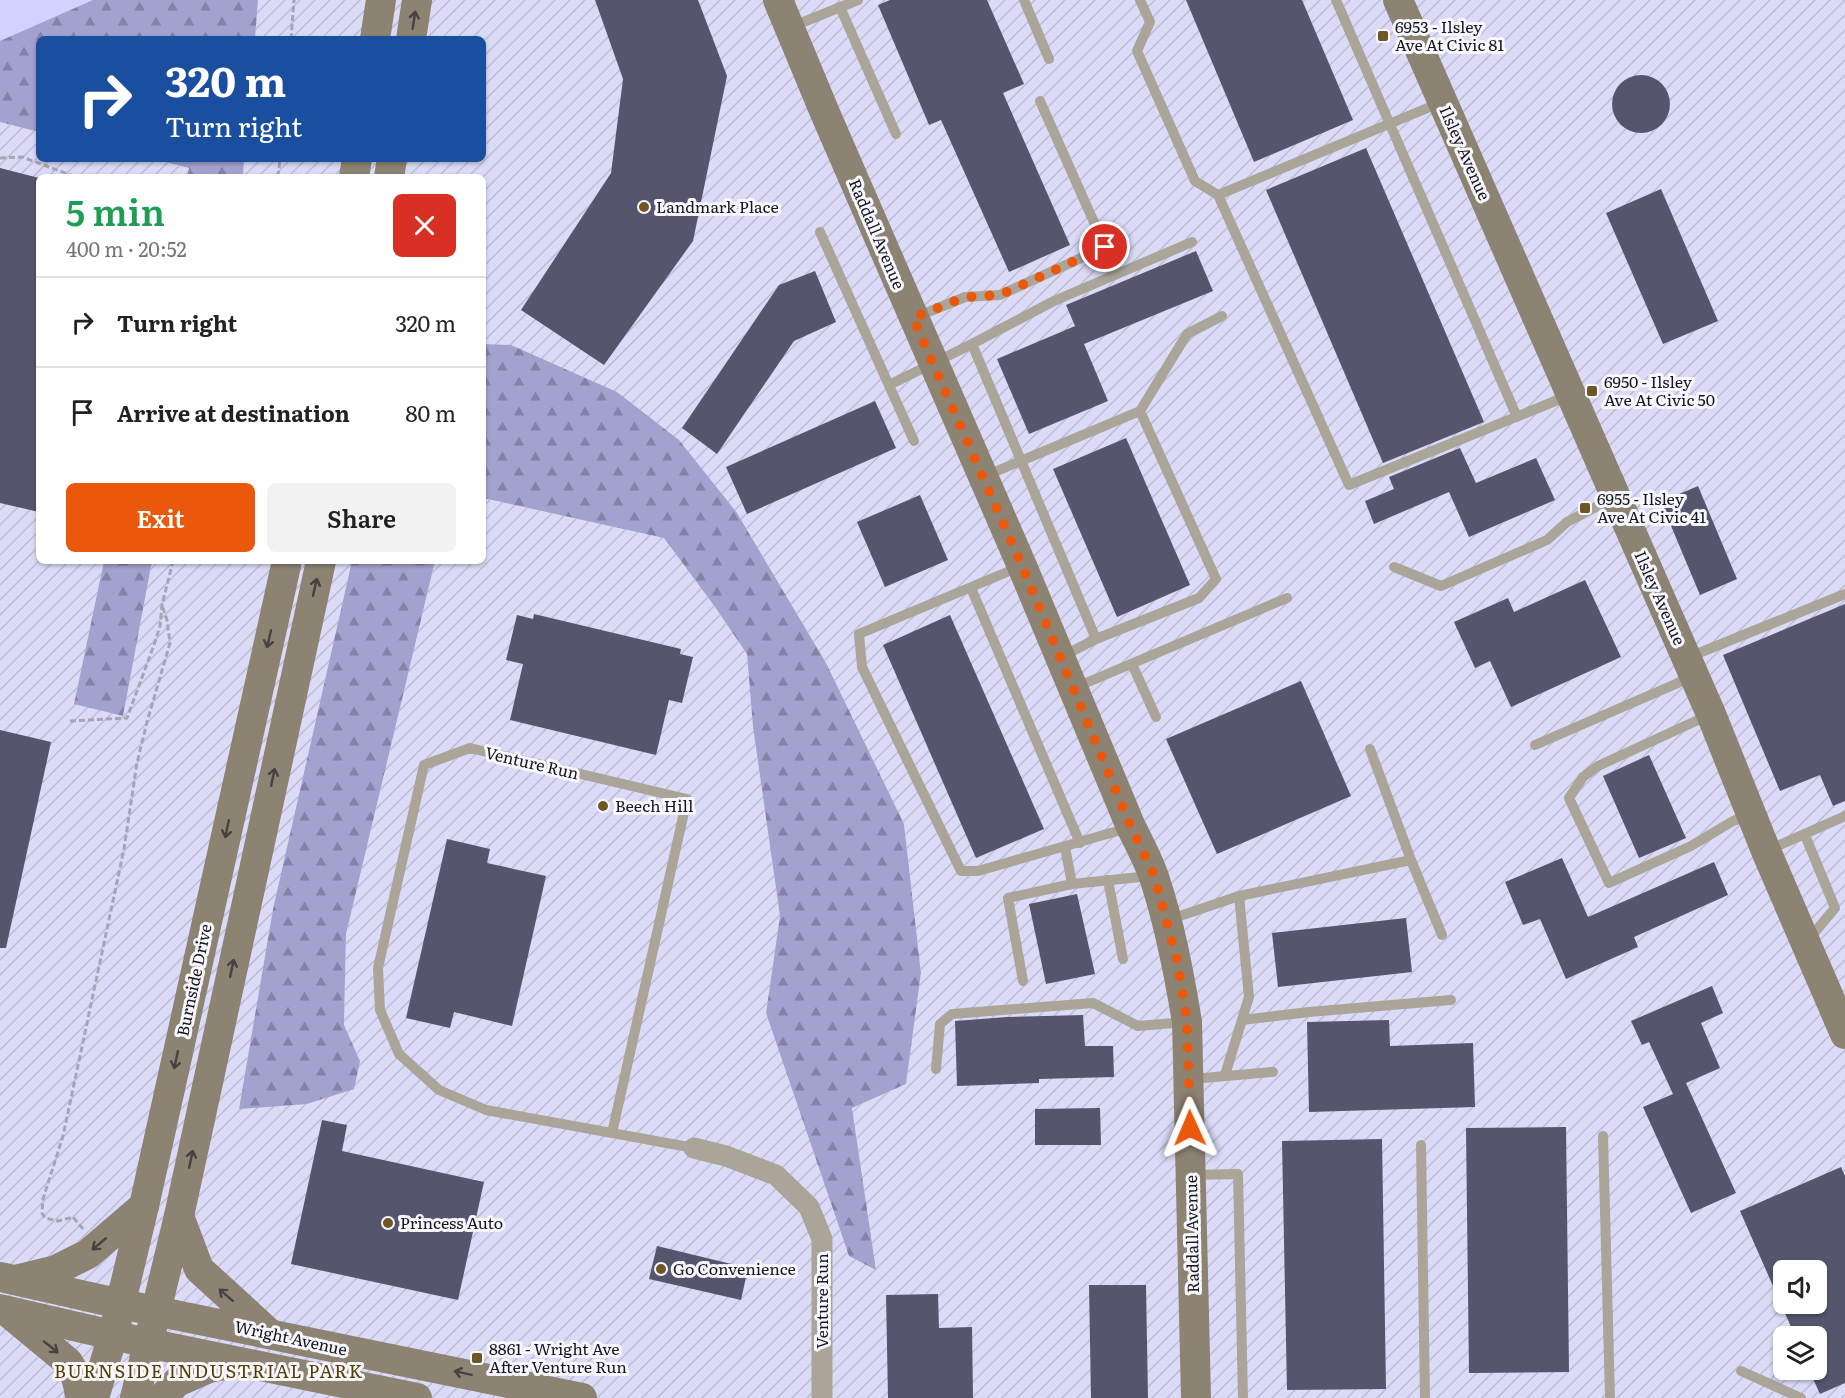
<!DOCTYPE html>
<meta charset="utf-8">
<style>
body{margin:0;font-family:Literata,serif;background:#f2f2f2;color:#222;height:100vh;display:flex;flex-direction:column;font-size:22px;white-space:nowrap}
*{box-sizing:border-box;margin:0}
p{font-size:20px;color:#767676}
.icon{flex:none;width:33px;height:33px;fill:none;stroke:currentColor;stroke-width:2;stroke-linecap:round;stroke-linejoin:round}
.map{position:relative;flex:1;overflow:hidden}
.details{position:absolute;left:36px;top:174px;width:450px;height:390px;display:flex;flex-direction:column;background:#fff;border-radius:9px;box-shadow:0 2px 4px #0004}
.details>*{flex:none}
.hud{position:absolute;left:36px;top:36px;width:450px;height:126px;border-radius:9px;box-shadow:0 2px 4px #0004;background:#1a4fa0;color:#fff;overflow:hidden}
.buttons{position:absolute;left:1773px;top:1260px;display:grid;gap:12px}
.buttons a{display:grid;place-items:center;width:54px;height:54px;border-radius:9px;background:#fff;box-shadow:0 2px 4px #0004;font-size:30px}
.pin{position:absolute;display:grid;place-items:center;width:51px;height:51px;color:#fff;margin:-26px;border:3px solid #fff;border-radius:50%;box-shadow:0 2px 6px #0007}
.me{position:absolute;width:66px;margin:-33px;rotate:359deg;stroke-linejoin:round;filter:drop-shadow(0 0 4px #0008)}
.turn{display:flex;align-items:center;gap:21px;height:126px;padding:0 30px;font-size:27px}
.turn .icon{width:78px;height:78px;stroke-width:2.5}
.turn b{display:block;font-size:42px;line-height:51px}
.round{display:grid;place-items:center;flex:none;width:63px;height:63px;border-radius:9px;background:#f2f2f2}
.overview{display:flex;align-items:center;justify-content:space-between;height:102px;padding:0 30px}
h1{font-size:36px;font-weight:600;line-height:45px;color:#1e9e55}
.button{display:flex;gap:12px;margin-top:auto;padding:12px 30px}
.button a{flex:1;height:69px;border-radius:9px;background:#ea580c;color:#fff;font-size:24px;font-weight:600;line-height:69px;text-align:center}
.button a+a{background:#f2f2f2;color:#222}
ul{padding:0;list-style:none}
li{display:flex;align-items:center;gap:18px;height:90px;padding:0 30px;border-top:2px solid #e0e0e0}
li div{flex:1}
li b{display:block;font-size:22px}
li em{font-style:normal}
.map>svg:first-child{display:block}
</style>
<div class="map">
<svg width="1845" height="1398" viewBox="0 0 1845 1398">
<defs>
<pattern id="industrial-furrows" width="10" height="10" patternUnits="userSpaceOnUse" patternTransform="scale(1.5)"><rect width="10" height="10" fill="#dbdbf8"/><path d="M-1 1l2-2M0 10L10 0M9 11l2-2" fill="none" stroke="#bbbbd4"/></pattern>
<pattern id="forest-firs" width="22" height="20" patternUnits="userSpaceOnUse" patternTransform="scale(1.5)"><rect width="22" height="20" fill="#a3a1ce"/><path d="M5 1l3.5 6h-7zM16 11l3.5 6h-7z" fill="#8482a7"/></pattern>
</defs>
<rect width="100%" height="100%" fill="#e8e8ff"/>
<path fill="url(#industrial-furrows)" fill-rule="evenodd" d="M258,0H1845V1398H0V122L39,132V159H153L189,168L187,177H39V561H104L74,704L123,715L152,561H352L273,909L239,1109L360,1061L344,1025L346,934L435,561H483V498L664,538L715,607L747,654L753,727L780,916L766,1013L849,1256L876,1269L852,1108L906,1084L921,973L904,824L826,663L737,513L511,346L483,344V177H243L244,159H483V39H255ZM1784,1270H1816V1304H1784ZM1784,1336H1816V1370H1784Z"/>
<g fill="url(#forest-firs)">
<path d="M0,0H258L255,39H39V132L0,122Z"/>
<path d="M153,159H244L243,177H187L189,168Z"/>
<path d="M483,344L511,345L617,392L679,440L737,513L826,663L904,824L921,973L906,1084L852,1108L876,1270L849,1256L766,1013L780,916L753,727L747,654L715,607L664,538L483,498Z"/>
<path d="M104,561H152L123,716L74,704Z"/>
<path d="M352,561H435L346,934L344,1025L360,1061L354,1089L307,1104L239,1109L273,909Z"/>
</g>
<path fill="#d3d2fe" d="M0,0H93L0,41Z"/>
<g fill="#56556e" fill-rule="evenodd">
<path d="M595,0H698L727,76L693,241L604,365L521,310L611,173L623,79Z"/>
<path d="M890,0H987L1024,84L1003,93L1070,245L1009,272L941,120L929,125L878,5Z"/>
<path d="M1186,0H1302L1353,120L1254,162Z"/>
<circle cx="1641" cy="104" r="29"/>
<path d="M1366,148L1484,422L1383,463L1266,190Z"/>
<path d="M0,168L39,178V512L0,503Z"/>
<path d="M1661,189L1718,321L1663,344L1606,213Z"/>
<path d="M1196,251L1213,291L1084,344L1108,401L1029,434L997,359L1075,326L1066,305Z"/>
<path d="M815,271L836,322L794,341L717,454L682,428L779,285Z"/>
<path d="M875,401L896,448L747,514L726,467Z"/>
<path d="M1126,438L1190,585L1117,617L1053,469Z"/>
<path d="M1460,448L1476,483L1536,458L1555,500L1469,537L1449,492L1374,524L1365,501L1394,489L1389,477Z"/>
<path d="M1698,486L1737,579L1700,595L1661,502Z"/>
<path d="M920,495L948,560L885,587L857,522Z"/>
<path d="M1585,580L1621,657L1511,707L1490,661L1475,668L1454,622L1508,598L1514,612Z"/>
<path d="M1845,604V801L1833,806L1820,775L1780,791L1723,655Z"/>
<path d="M534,614L681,649L680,654L693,657L682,703L669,700L656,755L510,720L523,664L506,660L517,615L533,619Z"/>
<path d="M950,615L1044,829L976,858L883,645Z"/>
<path d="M1301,681L1351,796L1217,854L1166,739Z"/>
<path d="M0,730L51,742L6,948H0Z"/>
<path d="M1649,755L1686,838L1639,858L1603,776Z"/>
<path d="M447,839L490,849L487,863L546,876L512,1026L454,1012L450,1028L406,1018Z"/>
<path d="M1562,858L1588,917L1714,862L1728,895L1634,937L1638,947L1566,979L1540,919L1523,925L1505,882Z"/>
<path d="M1077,894L1095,974L1046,984L1029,904Z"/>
<path d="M1406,918L1412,972L1278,987L1272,933Z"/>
<path d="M1712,986L1723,1013L1701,1023L1720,1068L1686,1083L1736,1193L1691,1213L1643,1107L1673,1094L1649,1042L1642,1045L1631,1021Z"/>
<path d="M1083,1015L1085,1046H1113L1114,1077L1039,1079V1083L957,1086L955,1021L1007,1017Z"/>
<path d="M1389,1020L1390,1046L1473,1043L1475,1107L1309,1112L1307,1022Z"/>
<path d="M1100,1108L1101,1145H1035V1109Z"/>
<path d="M322,1120L347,1125L342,1151L484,1182L458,1300L291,1264Z"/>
<path d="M1566,1127L1569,1372L1469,1373L1466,1128Z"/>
<path d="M1382,1139L1386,1389L1287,1390L1282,1141Z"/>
<path d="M1841,1167L1845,1176V1383L1820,1394L1809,1370H1816V1336H1795L1740,1211ZM1784,1270H1816V1304H1784Z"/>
<path d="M657,1246L748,1268L741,1300L649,1279Z"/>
<path d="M1089,1285H1146L1148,1398H1091Z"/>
<path d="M938,1294L939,1328L972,1327L973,1398H888L886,1295Z"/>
</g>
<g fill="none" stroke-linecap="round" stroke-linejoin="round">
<g stroke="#a6a5b8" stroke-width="3" stroke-dasharray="6 3" stroke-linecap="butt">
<path d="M291,39L294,0"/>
<path d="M0,158L22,157L76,177"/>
<path d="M278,177L280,159"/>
<path d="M70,721L127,718L154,645L160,626L162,605L173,561"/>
<path d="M83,1229L73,1217L58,1221L45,1218L42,1213L43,1199L63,1136L124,849L137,763L147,722L170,643L167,620L162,605"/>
</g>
<g stroke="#aba599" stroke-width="10">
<path d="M1024,0L1049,59"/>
<path d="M1140,0L1150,22L1137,51L1195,181L1218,195L1349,485L1570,395"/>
<path d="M1336,0L1517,417"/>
<path d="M840,7L896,134"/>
<path d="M791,27L858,0"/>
<path d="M1218,195L1442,102"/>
<path d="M820,232L914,441"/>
<path d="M916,317L965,297L1000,295L1105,247L1040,101"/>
<path d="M972,344L1096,639"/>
<path d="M889,385L972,344L1054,301L1192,242"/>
<path d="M985,476L1140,411"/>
<path d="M1019,567L859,634L862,667L961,871H978L1128,828"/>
<path d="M1394,567L1441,586L1547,540L1567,522L1615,497"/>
<path d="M971,588L1080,843"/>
<path d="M1061,657L1096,639L1199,598L1216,579L1140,411L1187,334L1222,316"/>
<path d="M1689,657L1845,594"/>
<path d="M1132,664L1156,717"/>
<path d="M1074,688L1287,598"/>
<path d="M1711,714L1598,766L1583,777L1569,798L1609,883L1691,846L1733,821L1750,815"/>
<path d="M1535,745L1694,676"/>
<path d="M1370,749L1411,860L1442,935"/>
<path d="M1805,835L1835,908L1809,939"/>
<path d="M1065,847L1072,884"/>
<path d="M1766,851L1845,816"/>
<path d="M1108,880L1123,959"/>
<path d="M1168,920L1239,896L1411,860"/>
<path d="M1023,981L1008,898L1072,884L1150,876"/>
<path d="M1242,1020L1309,1012L1451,1000"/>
<path d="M936,1069L940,1024L952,1014L1093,1003L1138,1026L1186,1022"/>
<path d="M1225,1075L1249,997L1239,896"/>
<path d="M1192,1079L1273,1072"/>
<path d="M612,1133L687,799L470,748L424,765L378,968L380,1010L399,1054L439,1090L486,1110L694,1148"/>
<path d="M1603,1136L1610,1398"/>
<path d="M1421,1145L1425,1398"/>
<path d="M1192,1175L1238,1174L1243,1398"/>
<path d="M1741,1371L1801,1398"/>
</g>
<path stroke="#aba599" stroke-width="21" d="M694,1148L726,1156L776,1175L809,1207L822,1239V1398"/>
<g stroke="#8c8373" stroke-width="30">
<path d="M778,0L825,113L1022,566L1131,827C1139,843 1148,860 1154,877C1170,925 1179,973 1187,1022L1196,1398"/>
<path d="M1398,0L1711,714L1766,851L1845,1034"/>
<path d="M375,39L381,0"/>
<path d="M411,39L417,0"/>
<path d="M354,177L357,159"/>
<path d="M389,177L392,159"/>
<path d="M179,1216L199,1269L270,1334"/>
<path d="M0,1277L121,1304L582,1398"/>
<path d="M19,1279L56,1270L88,1254L144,1206"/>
<path d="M0,1309L147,1343L417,1398"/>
<path d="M10,1314L68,1362C75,1372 79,1385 80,1398"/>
<path d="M94,1398L113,1335L144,1206L287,561"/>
<path d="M135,1398L179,1216L321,561"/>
<path d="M162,1398L177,1382L209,1368L233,1363"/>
</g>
</g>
<defs><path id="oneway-shaft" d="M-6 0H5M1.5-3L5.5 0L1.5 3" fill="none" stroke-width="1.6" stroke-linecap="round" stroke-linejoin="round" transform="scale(1.5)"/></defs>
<g stroke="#464241">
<use href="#oneway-shaft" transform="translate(414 20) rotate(-81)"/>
<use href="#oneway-shaft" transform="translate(315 587) rotate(-77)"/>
<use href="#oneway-shaft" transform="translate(269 639) rotate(103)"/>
<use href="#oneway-shaft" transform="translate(273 777) rotate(-78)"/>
<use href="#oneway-shaft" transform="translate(227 829) rotate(102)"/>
<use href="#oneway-shaft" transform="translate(232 968) rotate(-78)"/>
<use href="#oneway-shaft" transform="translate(176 1060) rotate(102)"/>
<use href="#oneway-shaft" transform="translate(191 1159) rotate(-78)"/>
<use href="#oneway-shaft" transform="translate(99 1244) rotate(140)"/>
<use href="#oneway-shaft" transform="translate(226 1295) rotate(-139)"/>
<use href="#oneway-shaft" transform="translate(51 1347) rotate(39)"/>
<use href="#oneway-shaft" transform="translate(463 1373) rotate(-168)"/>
</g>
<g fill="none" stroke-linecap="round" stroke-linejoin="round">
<path stroke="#ea580c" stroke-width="10" stroke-dasharray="0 18" d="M1105,247L1000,295L965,297L913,318L1022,566L1131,827L1154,875L1178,964L1187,1022L1190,1128"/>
</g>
<g fill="#6f5627" stroke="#f7f7fd" stroke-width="2">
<rect x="1377" y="30" width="12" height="12" rx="3"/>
<circle cx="644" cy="207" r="6"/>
<rect x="1586" y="385" width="12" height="12" rx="3"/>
<rect x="1579" y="502" width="12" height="12" rx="3"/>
<circle cx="603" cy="806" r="6"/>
<circle cx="388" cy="1223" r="6"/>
<circle cx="661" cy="1269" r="6"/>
<rect x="471" y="1352" width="12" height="12" rx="3"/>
</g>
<g text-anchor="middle" stroke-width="6" stroke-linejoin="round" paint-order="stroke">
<g font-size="16" fill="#171620" stroke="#f7f7fd" text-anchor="start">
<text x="1395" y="33">6953 - Ilsley<tspan x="1395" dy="18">Ave At Civic 81</tspan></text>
<text x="656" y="213">Landmark Place</text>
<text x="1604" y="388">6950 - Ilsley<tspan x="1604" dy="18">Ave At Civic 50</tspan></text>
<text x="1597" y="505">6955 - Ilsley<tspan x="1597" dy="18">Ave At Civic 41</tspan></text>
<text x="615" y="812">Beech Hill</text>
<text x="400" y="1229">Princess Auto</text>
<text x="673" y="1275">Go Convenience</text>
<text x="489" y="1355">8861 - Wright Ave<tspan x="489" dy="18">After Venture Run</tspan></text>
</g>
<g font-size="16" fill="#171620" stroke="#f7f7fd">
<text transform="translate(1465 153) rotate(66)" y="6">Ilsley Avenue</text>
<text transform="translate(877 234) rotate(67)" y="6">Raddall Avenue</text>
<text transform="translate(1660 598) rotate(66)" y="6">Ilsley Avenue</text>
<text transform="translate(532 763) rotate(13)" y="6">Venture Run</text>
<text transform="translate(194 980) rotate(-78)" y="6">Burnside Drive</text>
<text transform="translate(1192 1234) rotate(-91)" y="6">Raddall Avenue</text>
<text transform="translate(822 1301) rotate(-90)" y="6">Venture Run</text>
<text transform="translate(291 1338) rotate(12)" y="6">Wright Avenue</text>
</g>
<g font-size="18" letter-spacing="1.5" fill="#583d00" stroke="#f7f7fd">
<text x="209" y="1378">BURNSIDE INDUSTRIAL PARK</text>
</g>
</g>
</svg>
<div class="buttons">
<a><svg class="icon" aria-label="sound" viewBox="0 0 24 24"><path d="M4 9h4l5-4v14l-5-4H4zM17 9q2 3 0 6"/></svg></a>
<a><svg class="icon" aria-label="layers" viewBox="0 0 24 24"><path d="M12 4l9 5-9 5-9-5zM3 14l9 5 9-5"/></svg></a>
</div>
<div class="pin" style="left:1105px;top:247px;background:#d93025"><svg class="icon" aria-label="arrive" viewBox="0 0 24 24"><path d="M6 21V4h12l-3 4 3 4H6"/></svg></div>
<svg class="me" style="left:1190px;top:1128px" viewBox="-20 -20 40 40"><path d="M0-17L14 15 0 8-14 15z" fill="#ea580c" stroke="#fff" stroke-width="4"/></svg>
<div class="hud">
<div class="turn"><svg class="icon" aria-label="right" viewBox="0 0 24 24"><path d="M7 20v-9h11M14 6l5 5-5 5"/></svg><div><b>320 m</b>Turn right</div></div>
</div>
<section class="details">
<div class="overview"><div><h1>5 min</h1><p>400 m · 20:52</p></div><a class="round" style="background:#d93025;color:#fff"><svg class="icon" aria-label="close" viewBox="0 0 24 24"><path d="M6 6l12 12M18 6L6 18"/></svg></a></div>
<ul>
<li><svg class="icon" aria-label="right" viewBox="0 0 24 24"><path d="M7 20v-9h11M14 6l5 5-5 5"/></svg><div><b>Turn right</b></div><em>320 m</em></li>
<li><svg class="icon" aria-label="arrive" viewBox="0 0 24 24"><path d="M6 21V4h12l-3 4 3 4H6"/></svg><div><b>Arrive at destination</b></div><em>80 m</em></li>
</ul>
<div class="button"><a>Exit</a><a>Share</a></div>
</section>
</div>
